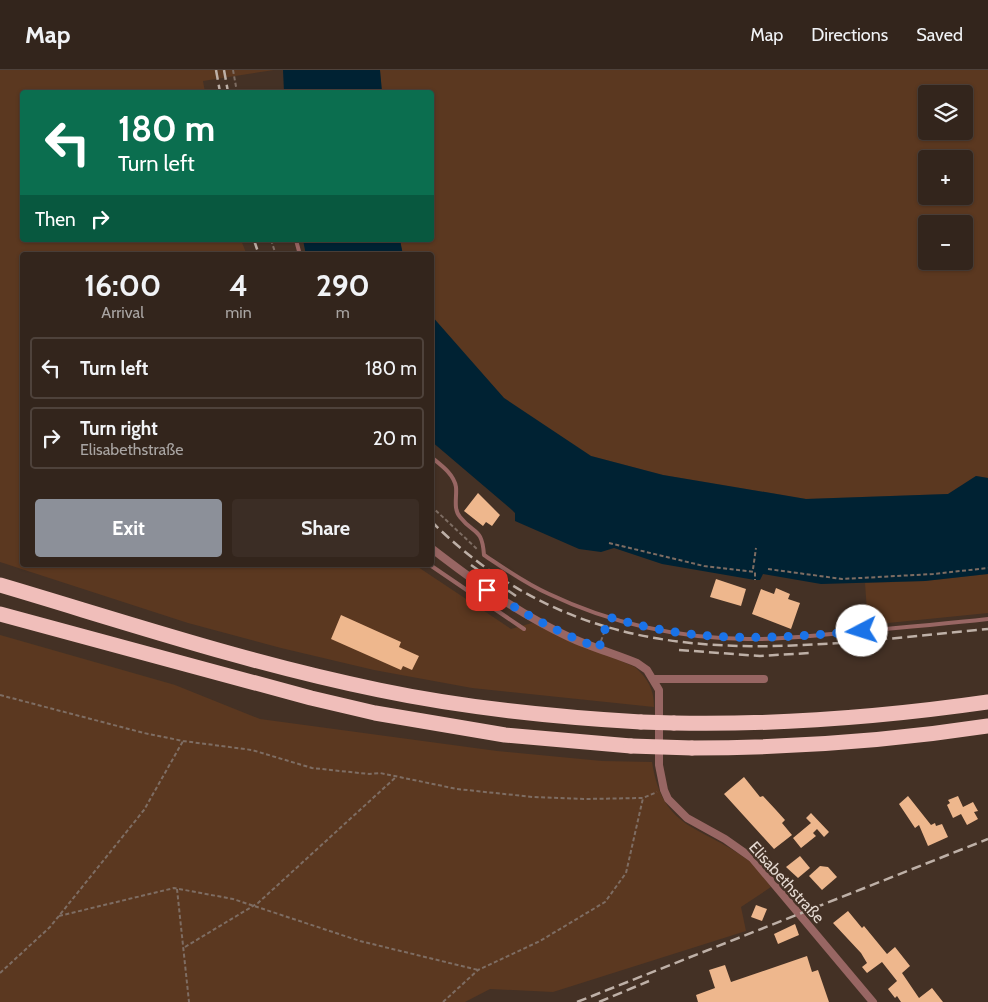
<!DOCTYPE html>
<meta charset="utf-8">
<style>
body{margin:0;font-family:Cabin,sans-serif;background:#3b2d25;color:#f1f3f6;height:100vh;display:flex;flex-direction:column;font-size:19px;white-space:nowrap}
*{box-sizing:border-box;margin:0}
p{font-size:16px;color:#a9a5a3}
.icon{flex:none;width:28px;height:28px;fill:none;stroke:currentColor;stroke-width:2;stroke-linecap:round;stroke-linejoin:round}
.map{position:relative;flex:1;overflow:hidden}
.drawer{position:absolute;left:20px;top:182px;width:414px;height:315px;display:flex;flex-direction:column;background:#33251c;border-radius:5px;box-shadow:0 1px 4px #0004,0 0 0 1px #4e423b}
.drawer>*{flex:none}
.guide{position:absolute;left:20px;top:20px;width:414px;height:152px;border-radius:5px;box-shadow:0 1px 4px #0004,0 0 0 1px #4e423b;background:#0b6e4f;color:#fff;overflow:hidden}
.buttons{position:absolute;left:918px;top:15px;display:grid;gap:10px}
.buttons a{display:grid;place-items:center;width:55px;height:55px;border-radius:5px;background:#33251c;box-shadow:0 1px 4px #0004,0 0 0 1px #4e423b;font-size:25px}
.pin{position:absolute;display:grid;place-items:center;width:42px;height:42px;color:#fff;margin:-21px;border-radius:10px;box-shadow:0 2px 8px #0006}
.me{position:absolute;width:55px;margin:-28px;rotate:265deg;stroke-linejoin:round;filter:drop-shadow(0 0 4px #0008)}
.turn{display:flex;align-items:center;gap:18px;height:105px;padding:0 15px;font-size:22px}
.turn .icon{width:65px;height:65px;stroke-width:2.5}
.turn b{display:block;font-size:35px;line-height:42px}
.then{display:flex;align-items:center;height:48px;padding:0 15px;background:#0003;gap:10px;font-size:19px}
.eta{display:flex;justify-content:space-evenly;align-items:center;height:85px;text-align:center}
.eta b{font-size:30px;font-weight:800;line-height:35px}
.cta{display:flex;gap:10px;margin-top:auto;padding:10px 15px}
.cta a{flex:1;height:58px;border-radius:5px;background:#8c9099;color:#fff;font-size:20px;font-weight:800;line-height:58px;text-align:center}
.cta a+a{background:#3b2d25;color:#f1f3f6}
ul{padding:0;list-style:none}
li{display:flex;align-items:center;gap:15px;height:62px;margin:0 10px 8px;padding:0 5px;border:2px solid #4e423b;border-radius:5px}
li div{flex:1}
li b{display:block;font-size:19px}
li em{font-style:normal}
header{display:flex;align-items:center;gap:30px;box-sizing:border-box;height:70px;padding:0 25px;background:#33251c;border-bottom:1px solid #4e423b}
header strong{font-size:24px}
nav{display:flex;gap:28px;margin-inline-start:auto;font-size:18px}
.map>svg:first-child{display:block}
</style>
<header>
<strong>Map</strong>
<nav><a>Map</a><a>Directions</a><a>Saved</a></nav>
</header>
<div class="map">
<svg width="988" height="932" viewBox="0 0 988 932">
<rect width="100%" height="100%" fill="#443125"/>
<g fill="#5b3820" fill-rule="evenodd">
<path d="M0,0H274L203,11L205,22H22V170H241L247,185H22V495H415L511,559L532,553L635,597C648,609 654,619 654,637L472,618L374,600L281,578L188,553L0,492Z"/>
<path d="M380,0H988V408L976,406L948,424L806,429L663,405L591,386L504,328L433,250L431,245V185H403L400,170H431V22H382ZM926,24H964V61H926ZM926,89H964V126H926ZM926,154H964V191H926Z"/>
<path d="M988,504V543L868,555L865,513L925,511Z"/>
<path d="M0,565L175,615L260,649L497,681L602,691L652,692C663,763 704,755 752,793C759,799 765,809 771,817L741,837L746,861L553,922L490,919L465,932H0Z"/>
</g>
<g fill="#023">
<path d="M283,0H380L382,22H284Z"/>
<path d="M303,170H400L403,185H306Z"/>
<path d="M431,245L504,328L591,386L663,405L806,429L948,424L976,406L988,408V504L925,511L821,514L763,504L760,510H755L662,494L614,478L601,482L579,479L515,451V443L512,440L431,371Z"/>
</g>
<g fill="#eeb78d">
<path d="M478,423L500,445L492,456L486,452L483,456L464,441Z"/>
<path d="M716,509L746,519L741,536L710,527Z"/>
<path d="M776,518L790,524L788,529L800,533L791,559L752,544L761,519L774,524Z"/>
<path d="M341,545L401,572L399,577L419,586L412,600L403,596L401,600L331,569Z"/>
<path d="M744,707L760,727L763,726L776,740L785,750L782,753L792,765L774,779L724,724Z"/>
<path d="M908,726L931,755L935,753L936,756L942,754L948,767L928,776L919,755L915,758L899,734Z"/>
<path d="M958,726L963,737L973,732L978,741L974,742L978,749L967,755L961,744L953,748L947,735L950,733L948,730Z"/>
<path d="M811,743L829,762L824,767L817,759L813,763L816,766L801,778L793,768L811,753L806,748Z"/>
<path d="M800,786L810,798L798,808L786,797Z"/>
<path d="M820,796L828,797L837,807L822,820L809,806Z"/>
<path d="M756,835L767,839L762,851L751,847Z"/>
<path d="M848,841L862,858L864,856L887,884L895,877L910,896L902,903L919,928L932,918L943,932H901L897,926L895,928L888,919L897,911L882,892L867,903L862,897L867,893L861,883L833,853Z"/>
<path d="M795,854L799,865L778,874L774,864Z"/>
<path d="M807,886L812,902L818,900L829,932H698L696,925L715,918L709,900L725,895L731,912Z"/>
</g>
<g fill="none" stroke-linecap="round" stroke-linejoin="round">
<g stroke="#7e6d63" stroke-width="2" stroke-dasharray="4 2.5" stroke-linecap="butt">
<path d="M233,0L237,22"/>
<path d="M271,170L276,185"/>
<path d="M431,436L477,479"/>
<path d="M609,473L704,496L755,502V510"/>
<path d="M753,499L756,478"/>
<path d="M768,499L842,509L933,504L988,498"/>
<path d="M601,571L607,554"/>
<path d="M0,625L144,663L183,671L252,680L312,698L369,704L380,703L457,719L533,727L584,729L643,728L657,722"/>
<path d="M177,819L189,932"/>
<path d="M59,846L174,818L233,829L360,871L478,900"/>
<path d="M185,877L258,833L396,707"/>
<path d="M0,903L50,857L144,740L183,671"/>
<path d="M443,932L478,900L540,871L605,832L626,803L643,728"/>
</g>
<g stroke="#986663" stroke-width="4">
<path d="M296,170L300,185"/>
<path d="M431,387C441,395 454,404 456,417C457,427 453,439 460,447C474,465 482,457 484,485C505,499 526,514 549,524C610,553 679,568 747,569C782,570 817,565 852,562C898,558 943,554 988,549"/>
<path d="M430,495L524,559"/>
</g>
<g stroke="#986663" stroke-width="8">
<path d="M431,478C475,512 519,544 569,567C591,577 615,584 637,593L647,600L659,620V695L664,720L668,729L687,748L725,769L752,788L873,932"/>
<path d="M654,609H764"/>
</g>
<g stroke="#f0beba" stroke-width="15">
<path d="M0,515C125,552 251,594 379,620C465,638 553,647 641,652"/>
<path d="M0,544L311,628L375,643L505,665L631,676"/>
<path d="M674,653C780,655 884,647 988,632"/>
<path d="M692,678C792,678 890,671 988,656"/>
</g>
<g stroke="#beb0a7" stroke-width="2.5" stroke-dasharray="10 5" stroke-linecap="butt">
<path d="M216,0L220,22"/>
<path d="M224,0L228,22"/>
<path d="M254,170L259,185"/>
<path d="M431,451C595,614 782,578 988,559"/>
<path d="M471,495L516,526"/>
<path d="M679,580L760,586L809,583"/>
<path d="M577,932L988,769"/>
<path d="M599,932L649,911"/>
</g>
<g stroke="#f0beba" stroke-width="15">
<path d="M641,652L674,653"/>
<path d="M631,676L692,678"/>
</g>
</g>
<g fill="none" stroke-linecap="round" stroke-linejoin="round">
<path stroke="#1a73e8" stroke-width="9" stroke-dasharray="0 16.2" d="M487,520C523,543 558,563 599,578L609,547C698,574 770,569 862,561"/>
</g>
<g text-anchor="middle" stroke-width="5" stroke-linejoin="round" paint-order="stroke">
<g font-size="16" fill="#e6dad2" stroke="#443125">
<text transform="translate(787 812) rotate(48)" y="6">Elisabethstraße</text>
</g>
</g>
</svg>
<div class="buttons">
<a><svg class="icon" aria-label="layers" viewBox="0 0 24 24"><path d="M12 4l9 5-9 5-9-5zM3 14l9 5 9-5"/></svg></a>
<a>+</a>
<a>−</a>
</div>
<div class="pin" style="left:487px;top:520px;background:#d93025"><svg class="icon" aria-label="arrive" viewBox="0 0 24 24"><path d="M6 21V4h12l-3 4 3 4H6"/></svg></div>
<svg class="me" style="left:862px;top:561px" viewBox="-20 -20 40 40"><circle r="19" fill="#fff"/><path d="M0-13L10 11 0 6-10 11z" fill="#1a73e8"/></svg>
<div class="guide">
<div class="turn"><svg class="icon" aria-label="left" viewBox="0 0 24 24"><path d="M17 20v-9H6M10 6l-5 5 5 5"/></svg><div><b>180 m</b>Turn left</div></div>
<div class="then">Then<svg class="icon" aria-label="right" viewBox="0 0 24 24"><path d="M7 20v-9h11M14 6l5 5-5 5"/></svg></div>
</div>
<section class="drawer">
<div class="eta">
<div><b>16:00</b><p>Arrival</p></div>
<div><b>4</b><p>min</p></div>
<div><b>290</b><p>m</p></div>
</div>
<ul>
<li><svg class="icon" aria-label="left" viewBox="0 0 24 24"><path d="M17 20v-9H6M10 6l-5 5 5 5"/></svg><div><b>Turn left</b></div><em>180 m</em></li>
<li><svg class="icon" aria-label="right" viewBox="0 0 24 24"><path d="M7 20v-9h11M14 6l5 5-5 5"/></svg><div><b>Turn right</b><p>Elisabethstraße</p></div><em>20 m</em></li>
</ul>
<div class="cta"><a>Exit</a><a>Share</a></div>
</section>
</div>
